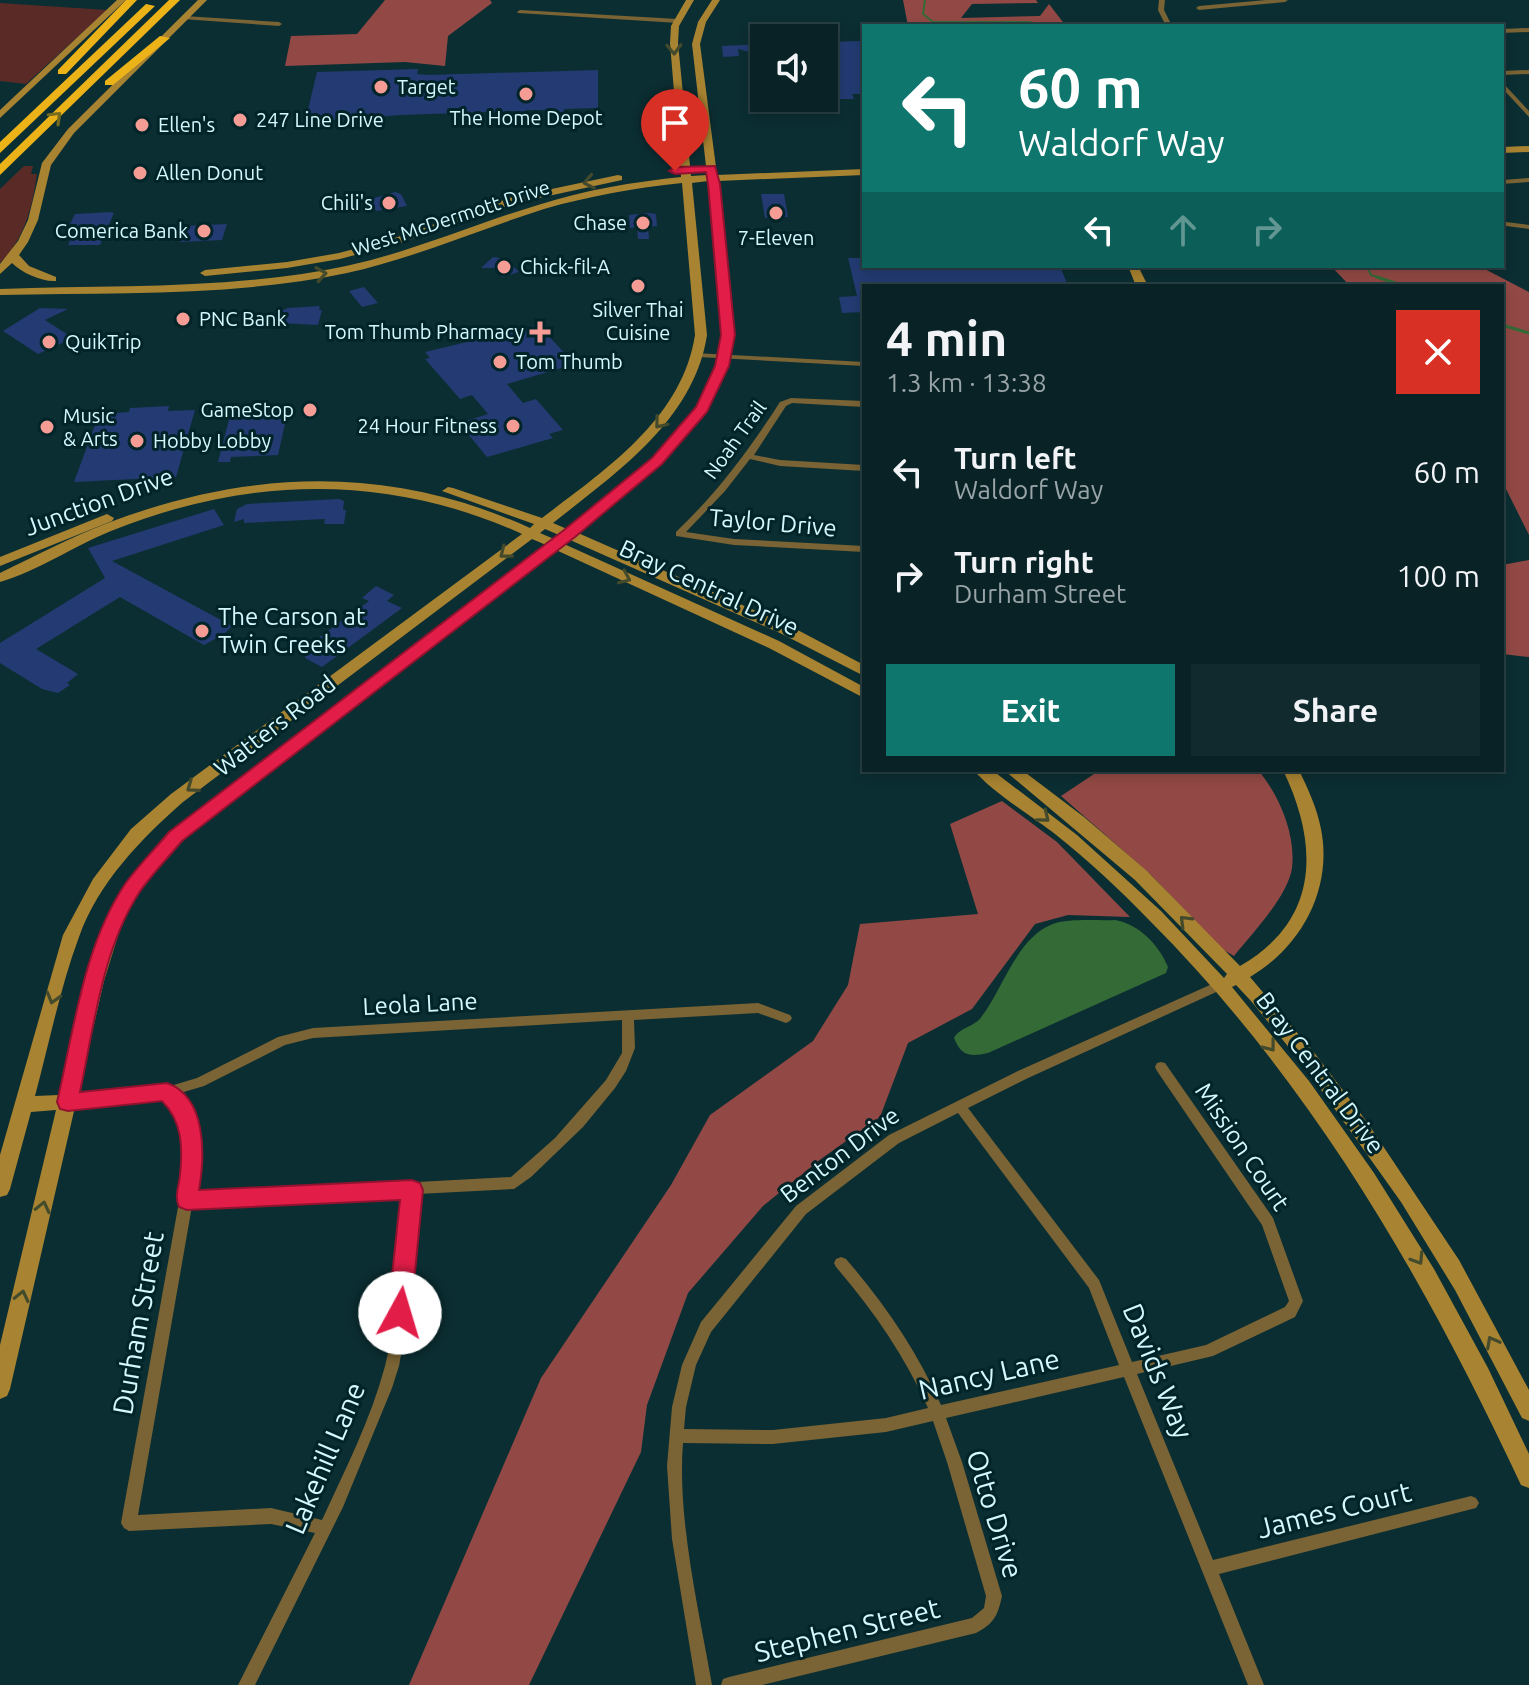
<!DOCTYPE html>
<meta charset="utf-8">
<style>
body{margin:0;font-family:Ubuntu,sans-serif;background:#112a2e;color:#f1f3f6;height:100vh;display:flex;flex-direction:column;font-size:30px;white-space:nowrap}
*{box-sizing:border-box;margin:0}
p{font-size:26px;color:#98a4a7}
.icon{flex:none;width:44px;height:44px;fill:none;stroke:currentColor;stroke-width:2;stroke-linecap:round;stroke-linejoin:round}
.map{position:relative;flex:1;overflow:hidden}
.details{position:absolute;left:862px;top:284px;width:642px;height:488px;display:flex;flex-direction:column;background:#082226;border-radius:0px;box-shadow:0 4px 12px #0003,0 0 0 2px #293f43}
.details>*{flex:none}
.hud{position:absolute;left:862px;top:24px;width:642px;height:244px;border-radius:0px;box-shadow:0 4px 12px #0003,0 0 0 2px #293f43;background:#0f766e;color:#fff;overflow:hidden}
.buttons{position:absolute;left:750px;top:24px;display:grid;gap:16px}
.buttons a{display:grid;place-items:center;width:88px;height:88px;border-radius:0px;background:#082226;box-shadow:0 4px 12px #0003,0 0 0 2px #293f43;font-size:40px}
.pin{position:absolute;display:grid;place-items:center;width:68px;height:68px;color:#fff;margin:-82px -34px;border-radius:50% 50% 50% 0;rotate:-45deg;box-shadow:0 0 8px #0007}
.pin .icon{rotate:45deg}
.me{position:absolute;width:88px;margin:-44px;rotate:6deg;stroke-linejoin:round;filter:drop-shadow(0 0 6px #0008)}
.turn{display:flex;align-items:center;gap:28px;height:168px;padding:0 24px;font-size:36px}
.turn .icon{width:104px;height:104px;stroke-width:2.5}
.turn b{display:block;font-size:56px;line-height:68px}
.lanes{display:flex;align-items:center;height:76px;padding:0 24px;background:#0003;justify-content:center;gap:40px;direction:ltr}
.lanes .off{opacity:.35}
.round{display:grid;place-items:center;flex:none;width:84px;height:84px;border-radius:0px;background:#112a2e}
.head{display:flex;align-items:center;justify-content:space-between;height:136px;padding:0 24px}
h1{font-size:48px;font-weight:700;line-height:60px}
.button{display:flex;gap:16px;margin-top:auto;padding:16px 24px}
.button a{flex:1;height:92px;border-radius:0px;background:#0f766e;color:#fff;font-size:32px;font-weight:700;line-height:92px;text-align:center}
.button a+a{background:#112a2e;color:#f1f3f6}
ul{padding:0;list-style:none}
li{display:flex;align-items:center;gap:24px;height:104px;padding:0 24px}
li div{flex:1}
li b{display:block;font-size:30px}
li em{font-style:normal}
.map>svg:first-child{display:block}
</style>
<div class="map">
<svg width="1529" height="1685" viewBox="0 0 1529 1685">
<rect width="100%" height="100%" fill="#0b2e32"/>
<g fill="#5a2a27">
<path d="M0,3L107,10L26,84L0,81Z"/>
<path d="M24,166H33L31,174H37C32,208 25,238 0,263V189Z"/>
</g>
<g fill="#924945">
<path d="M385,0H490L492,3L448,36L445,66L405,62L285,66L291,36L357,34Z"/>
<path d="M903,0H1036L1038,3L972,4L961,18L1040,16L1049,4L1066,26H908Z"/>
<path d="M1331,266H1479L1529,292V535L1502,481V286H1350Z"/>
<path d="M1529,560V657L1502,654V565Z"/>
<path d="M1100,770H1258C1279,795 1296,834 1292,868C1288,896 1252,934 1234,956L1222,949L1151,875L1061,796Z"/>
<path d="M1002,801L1057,842L1130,917L1068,915L1035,924L972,1009L908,1043L880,1117L821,1159L763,1206L688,1293L647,1405L641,1452L529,1685H409L541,1378L671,1185L710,1115L813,1041L848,985L860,924L978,914L950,824Z"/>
</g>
<path fill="#346a36" d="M1115,920C1139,924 1159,945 1168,967L1166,973L988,1053C970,1057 961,1056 954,1038C960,1027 975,1027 982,1016C1003,989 1017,937 1053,924C1070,918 1097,921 1115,920Z"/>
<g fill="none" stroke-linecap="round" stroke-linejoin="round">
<g stroke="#346a36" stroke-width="2">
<path d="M925,0L923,14L933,22H1031L1032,26"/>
<path d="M1367,266L1371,275L1383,279"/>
</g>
<g stroke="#346a36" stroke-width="3">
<path d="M1377,277L1404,286"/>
<path d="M1502,325L1529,333"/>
</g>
</g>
<g fill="#233b72">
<path d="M864,41V94H852L854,99H831L824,69V42Z"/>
<path d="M764,44V56L738,49L739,56L723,57L722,46Z"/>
<path d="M418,69L417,74L428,75L598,70V108L564,109V112H550V110H526V113H515V111L401,115L305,122L317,72Z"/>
<path d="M395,192L401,194L407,206L376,211L371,199Z"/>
<path d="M761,194H784L788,217L765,218Z"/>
<path d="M110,212L114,213L100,245H68L77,224H70L75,214Z"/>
<path d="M649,213L656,214L657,226L648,227L649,239H638L637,227L630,228L629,215Z"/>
<path d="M227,224L222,240L180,242L185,226Z"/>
<path d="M493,257L506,259L519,272L502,277L494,268H481Z"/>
<path d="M848,258H864V266H1060L1068,286H864V312L842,313L839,297L857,296Z"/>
<path d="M364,287L378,303L362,307L349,291Z"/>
<path d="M320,306L319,310H322L318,325L279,323L283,310L288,308Z"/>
<path d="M40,308L68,309L45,320L73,338L38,354L3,331Z"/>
<path d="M538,325L575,364L507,384L523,403L536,399L563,430L549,434L553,438L487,457L468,434L472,432L463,422L488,414L472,395L460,399L425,359L430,358L425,352Z"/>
<path d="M273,404L272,407L289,406L278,455L231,457L230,462H218L232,408Z"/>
<path d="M169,406L168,411L195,410L176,477L74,482L99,414L129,412L130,408Z"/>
<path d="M339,499L344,501L343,510H346L344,524H324L325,519L244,523V519L234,522L237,509L247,504Z"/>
<path d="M214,509L224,525L112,561L232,626L224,634L204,645L120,597L36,649L78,674L67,683L70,685L58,693L42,689L0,663V643L105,578L88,548Z"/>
<path d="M376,586L394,595L387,601L402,608L322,667L305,658L306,647L369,601L362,598Z"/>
</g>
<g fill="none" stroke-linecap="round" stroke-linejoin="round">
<g fill="#7a6334" fill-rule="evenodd">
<path d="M1159,0H1165L1164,10L1172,26H1166L1158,10Z"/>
<path d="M1266,0H1288L1285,2L1199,10L1196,8L1199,6Z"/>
<path d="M520,10L678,19L681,21L678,23L518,13L517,12Z"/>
<path d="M184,16L279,22L282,24L279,26L182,19L181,18Z"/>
<path d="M1529,28V32L1502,33V29Z"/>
<path d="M1529,70V74L1502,75V71Z"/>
<path d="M1502,82L1529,111V117L1502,88Z"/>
<path d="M702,107L704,108V110L680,112L677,110L680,108Z"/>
<path d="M1529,178V182L1502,184V180Z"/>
<path d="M1506,222L1529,225V229L1506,226Z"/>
<path d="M695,353L864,362V366L698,357H695Z"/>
<path d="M791,398L864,401V407L792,403L786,406L754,455L780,460L864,465V471L780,466L750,459L725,491L686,532L734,539L864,546V552L734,545L676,536V532C717,493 749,450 780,402Z"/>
<path d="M1221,980L1225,982L1227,985L1225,988L1026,1079L968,1108L1099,1280L1132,1362L1206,1345L1285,1307L1289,1301L1262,1225L1157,1071L1155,1067L1157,1063L1161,1062L1165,1063L1273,1218L1303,1301L1295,1317L1213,1356L1137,1374L1213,1560L1471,1496L1476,1498L1479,1503L1476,1508L1219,1574L1264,1685H1248L1124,1377L946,1418L962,1462L1002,1596C998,1615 994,1624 976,1633L762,1685H721L723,1679L729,1677L972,1618L984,1608L986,1596L947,1462L933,1421L886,1432L773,1444L683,1443C677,1519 699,1610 712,1685H696L672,1539L667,1466L672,1407L682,1365L701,1322L796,1206L889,1135L1018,1071ZM958,1113L1089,1288L1119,1365L941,1405C917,1351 885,1304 846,1259L841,1257L836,1259L834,1263L836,1267C873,1310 905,1356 928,1408L886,1418L773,1430L684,1429L686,1407L696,1365L711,1332L806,1214L899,1143Z"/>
<path d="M758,1003L790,1015L792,1018L790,1021L786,1023L758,1013L634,1020L635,1048L626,1071L615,1088L583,1127L531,1177L514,1189L418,1194L408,1316L399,1366L392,1388L343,1507L255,1685H238L315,1533L271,1524L129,1531L124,1528L121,1523L184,1174C186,1142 186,1123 164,1097L68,1107L64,1106L62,1102L64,1098L167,1087L197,1078L278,1037L313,1028ZM622,1020V1053L606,1080L555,1138L511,1177L194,1194C200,1158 201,1124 177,1094L204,1086L285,1045L313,1038ZM405,1194C400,1251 399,1310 385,1366C371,1419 345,1470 322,1520L271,1508L138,1515L192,1206Z"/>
</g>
<g fill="#a88331" fill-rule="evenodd">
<path d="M117,0H126L0,118V110Z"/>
<path d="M198,0H207L74,133L51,165L38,220L28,242L19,255L29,266L56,277V281C42,282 22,273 12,263L0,274V264L18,241L28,220L42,163L68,129Z"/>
<path d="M686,0H694L679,26L678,43L691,176L707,175L692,44L698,22L712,0H720L706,22L700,44L717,175L864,169V175L718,181L734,335L728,366L708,409L661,464L578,533L790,626L864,665V676L780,633L570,540L564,544L779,641L864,687V698L769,648L556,550L182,840L138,893L121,926L104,981L10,1389L7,1396L0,1399V1345L56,1110L31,1112L10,1189L7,1195L0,1197V1155L63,935L93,879L131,829L171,794L522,534C388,473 247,476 111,531C74,546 38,571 0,582V573C35,556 69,538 105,524C248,469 389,464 530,528L534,524L442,491L448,487L453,488L542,518C605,470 682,419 695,335L682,183C635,188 589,196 544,209C478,230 415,258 347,273C233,297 115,292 0,295V289C115,285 233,290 346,266C412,252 474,224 538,205C585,190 633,182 681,177L670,43L671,26ZM708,181L722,335L716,366L696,408L653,458L567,529L553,523C616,473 694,420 707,335L692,183ZM545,529L559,535L554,539L540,533ZM532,539L546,545L170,832C156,849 140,866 127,884C87,941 75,1028 59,1095L35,1096C49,1044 60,988 79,937C98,883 141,839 183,802Z"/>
<path d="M1529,146V152L1502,153V147Z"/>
<path d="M618,175L622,176V180L516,203L400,243L340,259L287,268L205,276L200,273L205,270L287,262L339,253L392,239L509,198Z"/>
<path d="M1128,266H1138L1148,286H1136Z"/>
<path d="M107,514L114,518L112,521L0,566V557Z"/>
<path d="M974,770H992L1077,835L1161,911L1224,978L1227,974L1135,880L1004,770H1022L1084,817L1147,871L1240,966C1320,920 1319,845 1283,770H1299C1308,789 1317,808 1321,829C1333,889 1301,947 1250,977L1316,1055L1367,1122L1459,1260L1529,1390V1421L1522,1418L1455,1290L1401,1202L1304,1066L1251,1001L1236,985L1232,987L1309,1081L1374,1173L1434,1269L1488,1368L1529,1454V1488L1521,1485C1424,1278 1312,1083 1149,920C1120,890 1088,860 1055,834C1034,818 988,789 974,770Z"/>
</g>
<g fill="#ecb319" fill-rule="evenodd">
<path d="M126,0H137L66,74H58V70Z"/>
<path d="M169,0H180L0,175V164Z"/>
<path d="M146,4L155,6L0,153V142Z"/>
<path d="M160,36L170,38L113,85H105V81Z"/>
</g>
</g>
<defs><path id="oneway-chevron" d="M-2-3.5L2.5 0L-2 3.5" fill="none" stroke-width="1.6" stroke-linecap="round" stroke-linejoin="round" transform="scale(2)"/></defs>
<g stroke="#444a2c">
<use href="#oneway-chevron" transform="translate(674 49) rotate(88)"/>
<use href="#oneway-chevron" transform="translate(589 182) rotate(169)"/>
<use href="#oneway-chevron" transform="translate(321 274) rotate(-9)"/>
<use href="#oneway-chevron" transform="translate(660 423) rotate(129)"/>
<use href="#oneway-chevron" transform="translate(505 553) rotate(142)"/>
<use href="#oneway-chevron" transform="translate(625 578) rotate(24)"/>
<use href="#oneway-chevron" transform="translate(192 787) rotate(144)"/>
<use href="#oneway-chevron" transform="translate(1044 817) rotate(39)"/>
<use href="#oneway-chevron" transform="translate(1185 921) rotate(-135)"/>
<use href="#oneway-chevron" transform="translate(53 998) rotate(106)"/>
<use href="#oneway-chevron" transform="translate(1270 1046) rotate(52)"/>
<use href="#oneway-chevron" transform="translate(43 1207) rotate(-77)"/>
<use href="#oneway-chevron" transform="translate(1418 1259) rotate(58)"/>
<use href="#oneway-chevron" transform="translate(22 1296) rotate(-77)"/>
<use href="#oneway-chevron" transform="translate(1492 1342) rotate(-118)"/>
</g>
<use stroke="#766c20" href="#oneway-chevron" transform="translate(56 117) rotate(-44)"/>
<path fill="#e11d48" stroke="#92132f" stroke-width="2" d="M715,166L720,184L735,335L729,366L707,412L662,464L575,537L182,841C168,858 151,875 139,893C102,950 94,1027 80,1092L167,1083C207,1097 205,1156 199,1190L412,1180L420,1183L423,1190L411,1313L408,1320L400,1324L392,1320L388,1313L400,1200L187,1210L179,1207C174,1196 179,1186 180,1175C183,1147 182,1121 162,1101L68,1111L60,1109L57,1102C74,1030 83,947 125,884C138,866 155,849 169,832L564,530L652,458L696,407L715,366L721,335L708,184L706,172L675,174L669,171L675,167Z"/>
<g fill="#f59c95" stroke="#012428" stroke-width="3">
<circle cx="381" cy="87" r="8"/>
<circle cx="526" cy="94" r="8"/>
<circle cx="240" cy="120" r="8"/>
<circle cx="142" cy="125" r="8"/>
<circle cx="140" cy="173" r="8"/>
<circle cx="389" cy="203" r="8"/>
<circle cx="776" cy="213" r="8"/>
<circle cx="643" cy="223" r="8"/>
<circle cx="204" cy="231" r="8"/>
<circle cx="504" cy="267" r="8"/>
<circle cx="638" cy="286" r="8"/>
<circle cx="183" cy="319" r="8"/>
<path d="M536 320h8v8h8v8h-8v8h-8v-8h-8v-8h8z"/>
<circle cx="49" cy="342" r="8"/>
<circle cx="500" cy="362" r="8"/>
<circle cx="310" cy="410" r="8"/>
<circle cx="513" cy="426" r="8"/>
<circle cx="47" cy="427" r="8"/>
<circle cx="137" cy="441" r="8"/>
<circle cx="202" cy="631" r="8"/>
</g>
<g text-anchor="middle" stroke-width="6" stroke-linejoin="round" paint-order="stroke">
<g font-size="20" fill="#d3f9fe" stroke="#012428" text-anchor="start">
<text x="397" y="94">Target</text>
<text x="526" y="125" text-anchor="middle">The Home Depot</text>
<text x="256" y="127">247 Line Drive</text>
<text x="158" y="132">Ellen's</text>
<text x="156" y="180">Allen Donut</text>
<text x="373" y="210" text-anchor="end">Chili's</text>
<text x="627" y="230" text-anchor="end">Chase</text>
<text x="188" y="238" text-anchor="end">Comerica Bank</text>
<text x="776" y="245" text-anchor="middle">7-Eleven</text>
<text x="520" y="274">Chick-fil-A</text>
<text x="638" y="317" text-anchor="middle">Silver Thai<tspan x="638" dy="23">Cuisine</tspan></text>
<text x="199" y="326">PNC Bank</text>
<text x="524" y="339" text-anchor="end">Tom Thumb Pharmacy</text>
<text x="65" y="349">QuikTrip</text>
<text x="516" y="369">Tom Thumb</text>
<text x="294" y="417" text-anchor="end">GameStop</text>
<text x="63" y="423">Music<tspan x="63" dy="23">&amp; Arts</tspan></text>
<text x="497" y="433" text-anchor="end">24 Hour Fitness</text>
<text x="153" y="448">Hobby Lobby</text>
</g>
<g font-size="20" fill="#d3f9fe" stroke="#012428">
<text transform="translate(451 218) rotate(-18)" y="7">West McDermott Drive</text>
<text transform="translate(735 440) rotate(-54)" y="7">Noah Trail</text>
</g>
<g font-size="24" fill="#d3f9fe" stroke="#012428">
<text transform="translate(99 502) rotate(-20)" y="8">Junction Drive</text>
<text transform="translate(773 523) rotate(5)" y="8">Taylor Drive</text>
<text transform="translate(709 588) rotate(25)" y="8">Bray Central Drive</text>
<text transform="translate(275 726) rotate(-38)" y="8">Watters Road</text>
<text transform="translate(420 1004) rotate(-3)" y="8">Leola Lane</text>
<text transform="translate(1320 1073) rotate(53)" y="8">Bray Central Drive</text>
<text transform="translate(1242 1147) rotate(56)" y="8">Mission Court</text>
<text transform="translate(840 1155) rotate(-37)" y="8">Benton Drive</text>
</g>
<g font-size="24" fill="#d3f9fe" stroke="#012428" text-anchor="start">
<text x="218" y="625">The Carson at<tspan x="218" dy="28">Twin Creeks</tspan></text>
</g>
<g font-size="28" fill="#d3f9fe" stroke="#012428">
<text transform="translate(138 1323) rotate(-80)" y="10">Durham Street</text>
<text transform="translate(1158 1371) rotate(68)" y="10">Davids Way</text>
<text transform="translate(989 1374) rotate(-13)" y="10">Nancy Lane</text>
<text transform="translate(325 1458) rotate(-67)" y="10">Lakehill Lane</text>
<text transform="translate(1334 1510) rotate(-14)" y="10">James Court</text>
<text transform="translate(995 1514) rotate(73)" y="10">Otto Drive</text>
<text transform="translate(847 1630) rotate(-14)" y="10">Stephen Street</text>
</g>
</g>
</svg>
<div class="buttons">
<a><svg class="icon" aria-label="sound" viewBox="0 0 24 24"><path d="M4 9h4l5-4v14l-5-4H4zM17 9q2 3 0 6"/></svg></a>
</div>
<div class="pin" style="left:675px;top:171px;background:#d93025"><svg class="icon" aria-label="arrive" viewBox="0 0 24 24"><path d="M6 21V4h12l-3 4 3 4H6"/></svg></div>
<svg class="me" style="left:400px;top:1313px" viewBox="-20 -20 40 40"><circle r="19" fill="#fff"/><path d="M0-13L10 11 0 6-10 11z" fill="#e11d48"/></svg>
<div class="hud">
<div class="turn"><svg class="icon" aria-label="left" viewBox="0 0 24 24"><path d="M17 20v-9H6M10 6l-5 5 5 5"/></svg><div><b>60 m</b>Waldorf Way</div></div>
<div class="lanes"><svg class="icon" aria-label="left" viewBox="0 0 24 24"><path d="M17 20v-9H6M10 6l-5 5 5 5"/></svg><svg class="icon off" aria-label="ahead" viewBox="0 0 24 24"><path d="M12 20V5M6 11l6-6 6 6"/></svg><svg class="icon off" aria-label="right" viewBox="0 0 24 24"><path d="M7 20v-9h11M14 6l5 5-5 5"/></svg></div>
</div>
<section class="details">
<div class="head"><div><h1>4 min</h1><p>1.3 km · 13:38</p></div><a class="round" style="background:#d93025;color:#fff"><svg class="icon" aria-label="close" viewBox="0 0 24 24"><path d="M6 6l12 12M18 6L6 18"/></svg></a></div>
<ul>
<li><svg class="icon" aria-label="left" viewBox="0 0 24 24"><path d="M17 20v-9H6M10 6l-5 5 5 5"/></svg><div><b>Turn left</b><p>Waldorf Way</p></div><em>60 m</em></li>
<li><svg class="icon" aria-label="right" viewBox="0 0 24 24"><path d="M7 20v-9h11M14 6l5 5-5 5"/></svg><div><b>Turn right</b><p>Durham Street</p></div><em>100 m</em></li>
</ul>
<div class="button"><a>Exit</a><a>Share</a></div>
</section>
</div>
